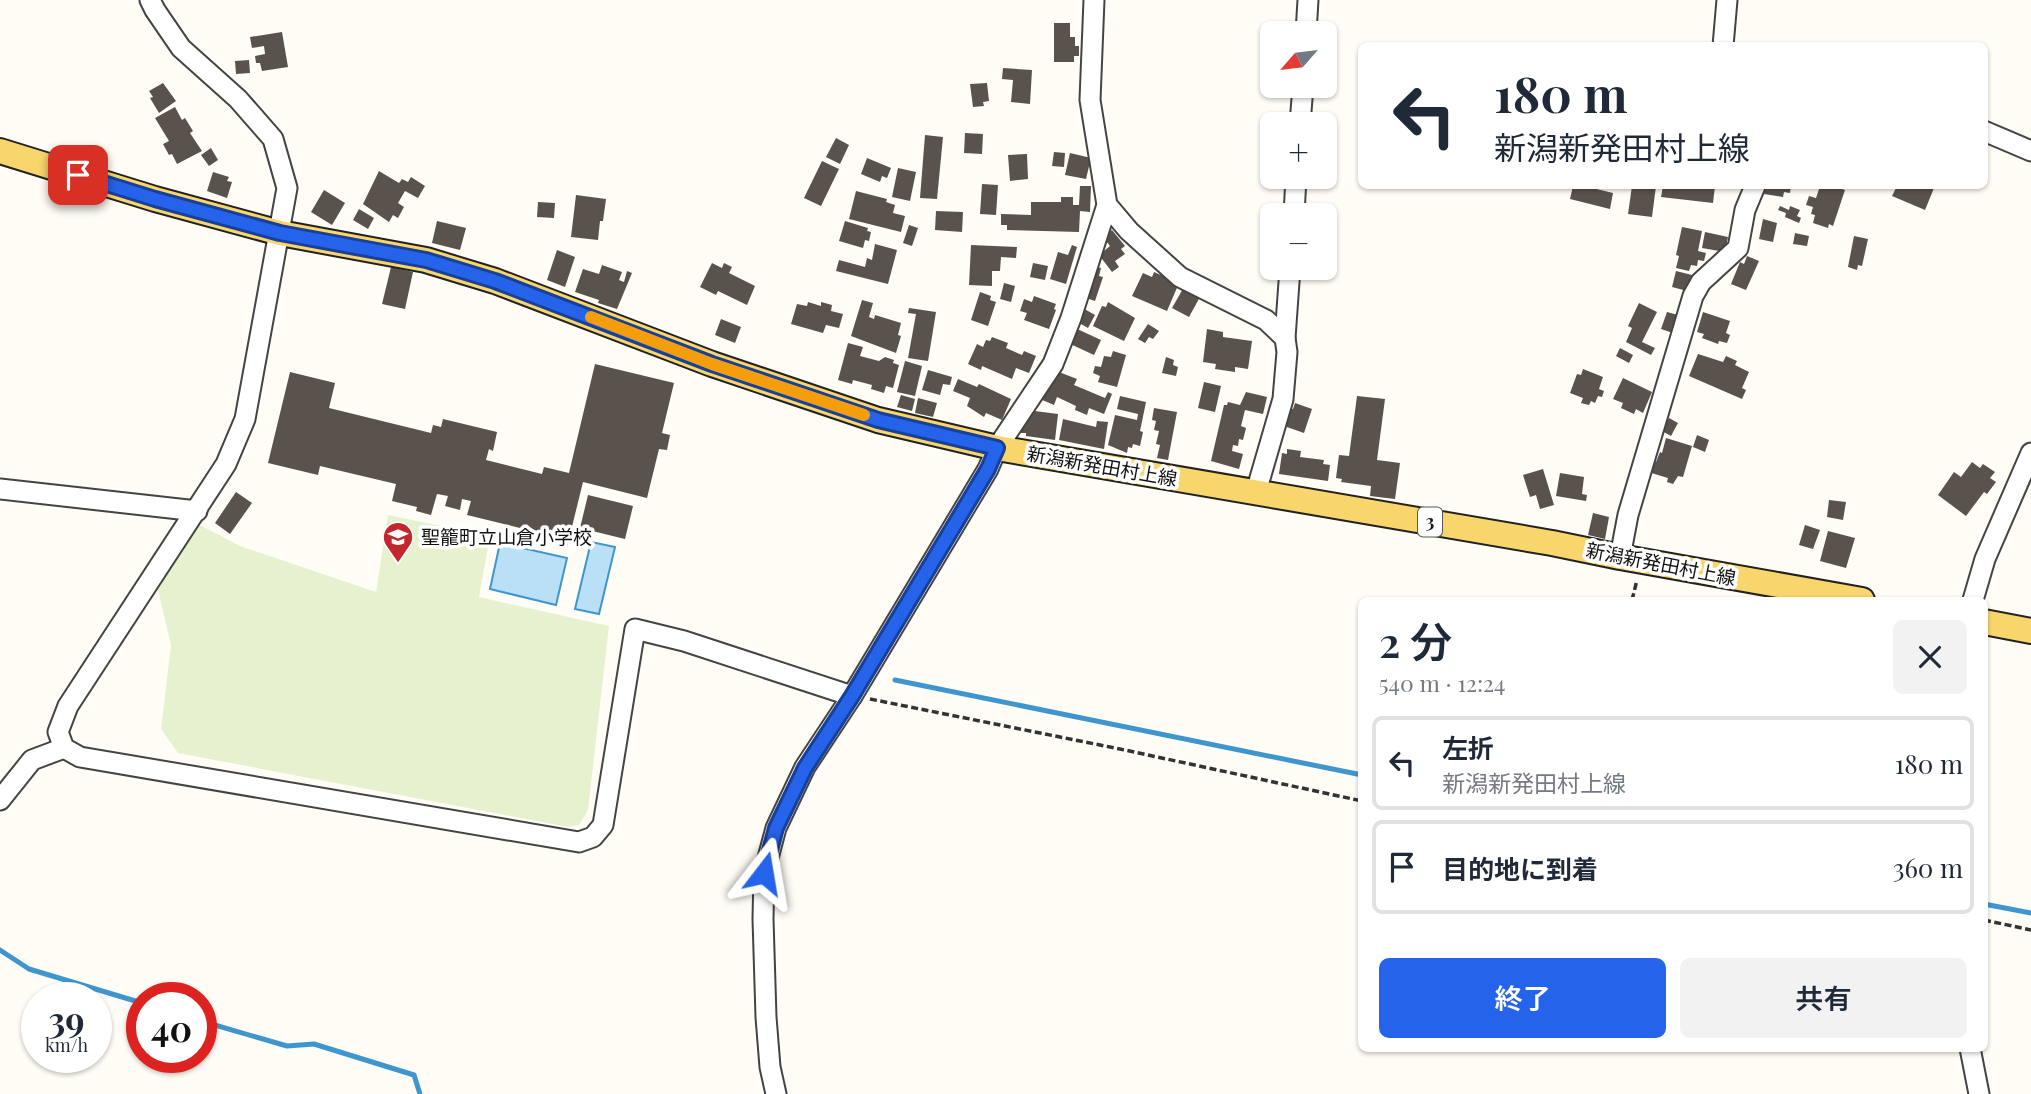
<!DOCTYPE html>
<html lang="ja">
<meta charset="utf-8">
<style>
body{margin:0;font-family:"Playfair Display","Noto Sans JP",serif;background:#f2f2f3;color:#1f2937;height:100vh;display:flex;flex-direction:column;font-size:26px;white-space:nowrap}
*{box-sizing:border-box;margin:0}
p{font-size:23px;color:#747a83}
.icon{flex:none;width:38px;height:38px;fill:none;stroke:currentColor;stroke-width:2;stroke-linecap:round;stroke-linejoin:round}
.map{position:relative;flex:1;overflow:hidden}
.details{position:absolute;left:1358px;top:597px;width:630px;height:455px;display:flex;flex-direction:column;background:#fff;border-radius:10px;box-shadow:0 2px 5px #0004}
.details>*{flex:none}
.guide{position:absolute;left:1358px;top:42px;width:630px;height:147px;border-radius:10px;box-shadow:0 2px 5px #0004;background:#fff;color:#1f2937;overflow:hidden}
.needle{width:46px;rotate:242deg}
.buttons{position:absolute;left:1260px;top:21px;display:grid;gap:14px}
.buttons a{display:grid;place-items:center;width:77px;height:77px;border-radius:10px;background:#fff;box-shadow:0 2px 5px #0004;font-size:35px}
.speed{position:absolute;left:21px;top:982px;display:flex;gap:14px;font-size:35px;font-weight:700;text-align:center}
.speed>*{display:grid;place-content:center;width:91px;height:91px;border-radius:50%;background:#fff;box-shadow:0 2px 5px #0004;line-height:1}
.speed small{font-size:18px;font-weight:400}
.speed .limit{border:10px solid #d22;background:#fff;color:#111}
.pin{position:absolute;display:grid;place-items:center;width:60px;height:60px;color:#fff;margin:-30px;border-radius:14px;box-shadow:0 4px 10px #0006}
.me{position:absolute;width:77px;margin:-38px;rotate:14deg;stroke-linejoin:round;filter:drop-shadow(0 0 5px #0008)}
.turn{display:flex;align-items:center;gap:24px;height:147px;padding:0 21px;font-size:32px}
.turn .icon{width:91px;height:91px;stroke-width:2.5}
.turn b{display:block;font-size:49px;line-height:60px}
.round{display:grid;place-items:center;flex:none;width:74px;height:74px;border-radius:10px;background:#f2f2f3}
.headline{display:flex;align-items:center;justify-content:space-between;height:119px;padding:0 21px}
h1{font-size:42px;font-weight:600;line-height:52px}
.primary-button{display:flex;gap:14px;margin-top:auto;padding:14px 21px}
.primary-button a{flex:1;height:80px;border-radius:10px;background:#2563eb;color:#fff;font-size:28px;font-weight:600;line-height:80px;text-align:center}
.primary-button a+a{background:#f2f2f3;color:#1f2937}
ul{padding:0;list-style:none}
li{display:flex;align-items:center;gap:21px;height:94px;margin:0 14px 10px;padding:0 7px;border:4px solid #e0e1e3;border-radius:10px}
li div{flex:1}
li b{display:block;font-size:26px}
li em{font-style:normal}
.map>svg:first-child{display:block}
</style>
<div class="map">
<svg width="2031" height="1094" viewBox="0 0 2031 1094">
<rect width="100%" height="100%" fill="#fffdf5"/>
<path fill="#e6f2cf" d="M388,515L490,536L479,597L609,626L588,810L579,825L568,827L178,753L161,729L171,645L158,590L198,524L240,546L376,592Z"/>
<g fill="#b9e0f7" stroke="#3f96cf" stroke-width="2">
<path d="M591,542L615,547L599,614L575,609Z"/>
<path d="M500,543L567,558L556,605L490,589Z"/>
</g>
<g fill="none" stroke-linecap="round" stroke-linejoin="round">
<g stroke="#3f96cf" stroke-width="5">
<path d="M895,680L1362,775"/>
<path d="M1984,904L2031,913"/>
<path d="M0,950L29,969L142,1003"/>
<path d="M201,1021L287,1046L314,1044L414,1075L420,1094"/>
</g>
</g>
<g fill="#5a524d">
<path d="M1054,23H1070V37H1075V46H1079V56H1074V62H1054Z"/>
<path d="M282,32L288,67L262,71L260,63H256L255,56L265,54L264,46L252,48L250,37Z"/>
<path d="M249,60L250,73L236,74L235,61Z"/>
<path d="M1003,68L1032,70L1030,104L1011,102L1013,80L1002,79Z"/>
<path d="M163,83L176,101L159,113L150,98L153,97L149,91Z"/>
<path d="M987,83L989,101L983,102L984,106L973,107L970,84Z"/>
<path d="M175,107L182,120L185,118L193,131L190,133L202,151L177,164L172,154L169,155L163,144L169,141L155,118Z"/>
<path d="M965,133L983,134L982,154L964,153Z"/>
<path d="M925,135L943,137L937,199L920,198Z"/>
<path d="M836,138L849,145L840,164L826,157Z"/>
<path d="M211,148L218,160L209,166L201,155Z"/>
<path d="M1054,152L1065,153L1064,167L1052,166Z"/>
<path d="M1070,153L1091,158L1086,179L1065,175Z"/>
<path d="M1027,154L1028,179L1010,181L1008,155Z"/>
<path d="M867,158L891,168L887,178L882,176L880,182L861,174Z"/>
<path d="M822,161L839,169L821,206L804,198Z"/>
<path d="M898,168L916,172L910,201L892,197Z"/>
<path d="M379,171L399,183L402,179L408,182L411,177L425,186L418,198L405,191L398,203L404,207L398,218L393,215L389,222L363,204Z"/>
<path d="M213,172L229,177L227,181L232,182L227,198L207,191Z"/>
<path d="M982,184L998,185L996,215L980,214Z"/>
<path d="M1080,186H1091L1090,212L1080,211L1079,232L1007,230V225H1001V214L1031,215V202H1061V197H1073V205H1079Z"/>
<path d="M1573,186H1584L1613,193L1610,209L1570,199Z"/>
<path d="M1632,186H1656L1652,217L1628,214Z"/>
<path d="M1663,186H1715L1713,203L1661,197Z"/>
<path d="M1766,186H1791L1790,193L1784,192L1783,197L1764,194Z"/>
<path d="M1816,186H1840L1839,188L1845,190L1833,226L1829,224L1828,228L1813,223L1815,215L1811,214L1813,207L1806,205L1809,196L1816,198L1819,189L1816,188Z"/>
<path d="M1897,186H1928L1934,188L1925,210L1892,196Z"/>
<path d="M324,190L345,203L332,225L311,212Z"/>
<path d="M856,191L887,199L886,202L895,205L893,213L905,216L901,232L849,219Z"/>
<path d="M576,195L606,199L603,221H600L598,240L571,237Z"/>
<path d="M538,202L555,203L554,218L537,217Z"/>
<path d="M1780,206L1789,210L1790,206L1800,210L1797,216L1801,218L1799,223L1785,217L1786,213L1778,210Z"/>
<path d="M359,209L374,218L368,229L353,220Z"/>
<path d="M936,211L963,212L962,232L935,230Z"/>
<path d="M1763,219L1777,223L1773,242L1759,239Z"/>
<path d="M437,221L466,228L460,250L432,243Z"/>
<path d="M845,221L868,228L867,231L871,232L869,241L865,240L863,248L839,241Z"/>
<path d="M909,225L918,228L912,246L903,243Z"/>
<path d="M1682,227L1702,231L1698,251L1706,253L1704,261L1698,260L1697,266L1691,265L1689,271L1676,268L1679,256L1676,255Z"/>
<path d="M1112,230L1125,246L1121,249L1125,254L1115,261L1119,267L1112,272L1099,255L1110,246L1103,237Z"/>
<path d="M1705,232L1728,237L1725,252L1702,248Z"/>
<path d="M1795,233L1809,236L1807,246L1793,244Z"/>
<path d="M1854,236L1868,239L1862,266L1858,265L1857,270L1848,267Z"/>
<path d="M875,244L897,250L888,284L836,271L839,260L865,267L867,258L872,260Z"/>
<path d="M971,245L1017,247L1016,258L1001,257L1000,271H992V286L969,285Z"/>
<path d="M1072,245L1077,247L1066,284L1050,279L1058,252L1068,255Z"/>
<path d="M557,250L575,257L565,287L547,280Z"/>
<path d="M1747,256L1759,261L1746,290L1731,284L1740,262L1744,264Z"/>
<path d="M712,263L722,268L724,263L732,267L729,273L755,286L747,305L718,291L716,295L700,287Z"/>
<path d="M1033,263L1048,266L1045,280L1030,277Z"/>
<path d="M602,265L622,272L619,280L624,282L627,271L632,273L617,309L598,303L599,300L575,292L583,269L599,274Z"/>
<path d="M1093,266L1101,268L1099,276L1103,277L1095,301L1083,297Z"/>
<path d="M391,267L413,272L405,309L382,304Z"/>
<path d="M1676,271L1700,277L1691,292L1672,287Z"/>
<path d="M1154,272L1179,283L1167,311L1132,296L1143,273L1152,277Z"/>
<path d="M1004,283L1015,286L1011,302L1000,299Z"/>
<path d="M1184,287L1200,297L1189,317L1172,308Z"/>
<path d="M980,292L991,296L990,300L996,302L988,326L971,320Z"/>
<path d="M1034,296L1056,304L1054,309L1056,310L1049,329L1024,320L1027,313L1020,311L1024,299L1032,302Z"/>
<path d="M862,300L873,303L869,317L874,319L875,315L901,323L898,335L901,336L896,353L851,336Z"/>
<path d="M808,302L821,306V302L832,305L831,311L843,314L839,328L826,325L823,333L791,324L797,304L807,306Z"/>
<path d="M1108,302L1135,318L1124,341L1093,326L1102,306L1106,307Z"/>
<path d="M1639,303L1657,312L1642,342L1655,348L1651,355L1626,342L1632,328L1628,326Z"/>
<path d="M1081,307L1095,315L1088,328L1074,320Z"/>
<path d="M909,308L936,312L928,361L908,358L916,314L908,313Z"/>
<path d="M1667,312L1678,315L1673,333L1661,329Z"/>
<path d="M1703,312L1730,321L1726,333L1730,335L1727,343L1719,341L1718,344L1702,338L1704,334L1697,332Z"/>
<path d="M721,319L741,327L735,343L715,335Z"/>
<path d="M1148,324L1159,331L1153,339L1149,337L1145,343L1138,339Z"/>
<path d="M1075,328L1101,340L1094,355L1068,343Z"/>
<path d="M1207,329L1223,332V337L1252,341L1248,369L1235,367V372L1215,369L1216,364L1203,362Z"/>
<path d="M992,337L1008,343L1006,348L1022,355L1024,351L1036,356L1029,373L1016,368L1012,379L982,366L981,370L968,364L977,344L983,347L986,340L990,341Z"/>
<path d="M848,343L863,347L860,356L879,361L885,357L894,360L893,363L899,365L893,388L886,386L884,393L871,389L872,385L853,380L852,384L838,380Z"/>
<path d="M1620,348L1633,355L1629,363L1616,356Z"/>
<path d="M1113,351L1126,355L1117,387L1098,382L1100,376L1093,373L1095,366L1101,367L1104,356L1111,357Z"/>
<path d="M1698,354L1723,362L1726,356L1737,361L1735,365L1749,372L1742,388L1746,390L1742,399L1689,376Z"/>
<path d="M1166,357L1174,360L1173,365L1178,367L1176,376L1162,373Z"/>
<path d="M905,361L922,366L915,396L897,392Z"/>
<path d="M595,364L674,383L662,433L670,435L667,450L659,449L647,498L583,482L567,547L518,535L520,528L467,515L471,501L462,499L460,510L445,506L448,496L437,494L431,515L416,511L417,507L392,501L396,484L320,466L318,475L268,463L290,372L335,383L329,408L431,433L433,425L441,427L443,419L497,432L493,451L489,449L486,460L542,474L544,467L569,473Z"/>
<path d="M1583,369L1603,377L1599,389L1604,391L1602,397L1598,396L1595,403L1591,401L1589,405L1581,403L1583,398L1570,393L1577,374L1581,375Z"/>
<path d="M928,370L952,377L950,385L943,384L940,395L922,390Z"/>
<path d="M1059,372L1077,379L1074,385L1105,398L1108,392L1112,394L1104,414L1089,408L1087,415L1075,410L1076,406L1057,397L1054,405L1040,399L1050,376L1056,379Z"/>
<path d="M1623,378L1652,392L1643,413L1636,409L1634,414L1621,408L1623,403L1613,399Z"/>
<path d="M958,379L977,387L979,384L1011,399L1002,420L986,413L984,417L967,406L970,398L953,391Z"/>
<path d="M1204,382L1221,386L1215,412L1198,408Z"/>
<path d="M1246,392L1267,397L1263,414L1245,410L1241,426L1246,428L1243,440L1239,439L1238,446L1233,445L1232,451L1243,454L1239,469L1211,461L1224,405H1227L1228,402L1240,405Z"/>
<path d="M901,395L915,399L912,411L897,407Z"/>
<path d="M1120,396L1146,402L1140,431L1143,432L1140,446L1133,444L1132,448L1128,447L1127,453L1108,445L1115,415L1137,420L1138,414L1117,409Z"/>
<path d="M1357,396L1385,399L1377,460L1400,463L1395,499L1370,496L1371,486L1341,482L1342,479L1336,478L1339,455L1349,456Z"/>
<path d="M918,398L937,403L933,417L915,413Z"/>
<path d="M1295,403L1312,409L1304,433L1284,426L1290,408L1293,409Z"/>
<path d="M1154,408L1177,412L1168,460L1157,458L1160,445L1156,444L1159,431L1154,430L1156,421L1152,420Z"/>
<path d="M1027,410L1058,414L1055,440L1026,436V433H1020L1022,423L1026,424Z"/>
<path d="M1669,418L1678,423L1671,436L1662,431Z"/>
<path d="M1063,419L1096,427L1097,421L1108,422L1104,449L1059,440Z"/>
<path d="M1697,435L1709,440L1705,452L1693,447Z"/>
<path d="M1666,438L1692,446L1683,477L1678,476L1673,484L1667,482L1668,478L1648,472L1651,461L1656,462L1660,452L1662,453Z"/>
<path d="M1287,449L1301,451L1300,457L1324,460L1323,464L1330,465L1328,481L1279,474L1282,453L1287,454Z"/>
<path d="M1972,462L1980,468L1983,464L1995,472L1990,478L1996,482L1987,494L1984,492L1966,516L1938,495L1954,472L1961,477Z"/>
<path d="M1543,469L1554,505L1540,509L1536,495L1530,497L1523,475Z"/>
<path d="M1560,473L1584,477L1582,494L1587,495L1586,501L1556,496Z"/>
<path d="M236,492L252,503L230,534L215,523Z"/>
<path d="M588,495L633,506L625,539L580,528Z"/>
<path d="M1829,500L1846,502L1843,520L1827,517Z"/>
<path d="M1593,513L1609,517L1605,539L1588,535Z"/>
<path d="M1805,525L1820,530L1813,549L1799,545Z"/>
<path d="M1828,531L1855,538L1846,568L1820,561Z"/>
</g>
<g fill="none" stroke-linecap="round" stroke-linejoin="round">
<g stroke="#444" stroke-width="23">
<g id="minor">
<path d="M150,0L155,10L181,48L238,99L273,139L287,188L245,419L226,464L68,706L58,732L64,748L80,757L579,842L593,837L603,825L635,629L684,641L852,696"/>
<path d="M1306,33L1308,0"/>
<path d="M1723,46L1727,0"/>
<path d="M1300,124L1303,86"/>
<path d="M1984,131L2031,151"/>
<path d="M1107,205L1129,231L1180,277L1266,320L1285,338"/>
<path d="M1294,215L1296,177"/>
<path d="M0,489L197,511"/>
<path d="M1256,492L1283,399L1287,352L1285,338L1290,268"/>
<path d="M1620,557L1628,515L1693,296L1701,282L1738,248L1745,210L1755,186"/>
<path d="M1973,600L1985,559L2031,453"/>
<path d="M0,800L32,760L64,748"/>
<path d="M1970,1048L1979,1094"/>
<path d="M776,1094L770,1067L766,1017L763,919L764,873L776,828L805,767L852,696L988,469L997,448L1053,364L1071,318L1107,205L1090,100L1094,0"/>
</g>
</g>
<g stroke="#222" stroke-width="28">
<g id="major">
<path d="M0,151L155,199L280,233L426,260L495,281L712,364L878,420L997,448L1552,543L1620,557L1862,600"/>
<path d="M1984,622L2031,631"/>
</g>
</g>
<g stroke="#333" stroke-width="3.5" stroke-dasharray="7 3.5" stroke-linecap="butt">
<path d="M1632,600L1637,580"/>
<path d="M870,699L1120,749L1362,801"/>
<path d="M1984,920L2031,930"/>
</g>
<use href="#minor" stroke="#fff" stroke-width="19"/>
<use href="#major" stroke="#f9d66b" stroke-width="24"/>
</g>
<g fill="none" stroke-linecap="round" stroke-linejoin="round">
<g stroke="#184099" stroke-width="18">
<path id="route" d="M78,175L155,199L280,233L426,260L495,281L712,364L878,420L997,448L988,469L852,696L805,768L776,828L764,873"/>
</g>
<use href="#route" stroke="#2563eb" stroke-width="12"/>
<path stroke="#f59e0b" stroke-width="12" d="M591,317L712,364L864,415"/>
</g>
<defs>
<g id="school-pin" transform="scale(1.575)"><path d="M0 17L-7.5 6A9.5 9.5 0 1 1 7.5 6Z" fill="#c4262e" stroke="#fff"/><path d="M0-5L7-2L0 1L-7-2ZM-4 1L0 2.5L4 1V4Q0 6-4 4Z" fill="#fff"/></g>
</defs>
<g fill-rule="evenodd">
<use href="#school-pin" x="398" y="537"/>
</g>
<g text-anchor="middle" stroke-width="7" stroke-linejoin="round" paint-order="stroke">
<rect fill="#fff" stroke="#585858" stroke-width="2" x="1418" y="507.5" width="24" height="29" rx="5"/>
<g font-size="18" font-weight="bold" fill="#111">
<text x="1430" y="528">3</text>
</g>
<g font-size="19" fill="#111" stroke="#fff">
<text transform="translate(1102 466) rotate(10)" y="7">新潟新発田村上線</text>
<text transform="translate(1661 564) rotate(11)" y="7">新潟新発田村上線</text>
</g>
<g font-size="19" fill="#111" stroke="#fff" text-anchor="start">
<text x="421" y="544">聖籠町立山倉小学校</text>
</g>
</g>
</svg>
<div class="buttons">
<a><svg class="needle" viewBox="-14 -14 28 28"><path d="M0-13l5 13h-10z" fill="#e53935"/><path d="M0 13l5-13h-10z" fill="#747a83"/></svg></a>
<a>+</a>
<a>−</a>
</div>
<div class="speed"><div>39<small>km/h</small></div><div class="limit">40</div></div>
<div class="pin" style="left:78px;top:175px;background:#d93025"><svg class="icon" aria-label="arrive" viewBox="0 0 24 24"><path d="M6 21V4h12l-3 4 3 4H6"/></svg></div>
<svg class="me" style="left:764px;top:873px" viewBox="-20 -20 40 40"><path d="M0-17L14 15 0 8-14 15z" fill="#2563eb" stroke="#fff" stroke-width="4"/></svg>
<div class="guide">
<div class="turn"><svg class="icon" aria-label="left" viewBox="0 0 24 24"><path d="M17 20v-9H6M10 6l-5 5 5 5"/></svg><div><b>180 m</b>新潟新発田村上線</div></div>
</div>
<section class="details">
<div class="headline"><div><h1>2 分</h1><p>540 m · 12:24</p></div><a class="round"><svg class="icon" aria-label="close" viewBox="0 0 24 24"><path d="M6 6l12 12M18 6L6 18"/></svg></a></div>
<ul>
<li><svg class="icon" aria-label="left" viewBox="0 0 24 24"><path d="M17 20v-9H6M10 6l-5 5 5 5"/></svg><div><b>左折</b><p>新潟新発田村上線</p></div><em>180 m</em></li>
<li><svg class="icon" aria-label="arrive" viewBox="0 0 24 24"><path d="M6 21V4h12l-3 4 3 4H6"/></svg><div><b>目的地に到着</b></div><em>360 m</em></li>
</ul>
<div class="primary-button"><a>終了</a><a>共有</a></div>
</section>
</div>
